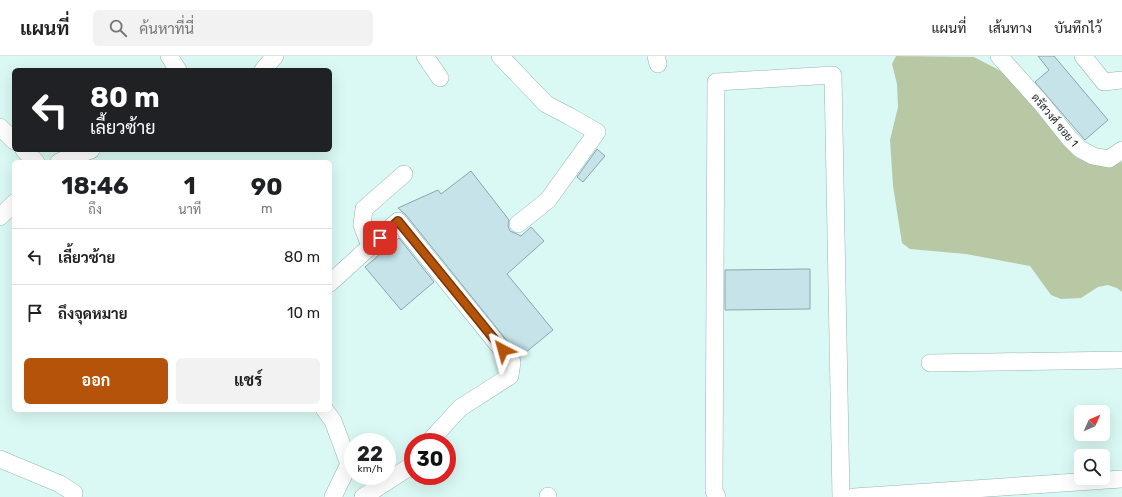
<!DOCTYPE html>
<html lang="th">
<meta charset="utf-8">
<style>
body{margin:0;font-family:Rubik,Sarabun,sans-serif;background:#f2f2f2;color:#202124;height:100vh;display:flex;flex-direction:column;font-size:15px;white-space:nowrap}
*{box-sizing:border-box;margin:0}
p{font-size:13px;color:#757577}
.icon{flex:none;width:22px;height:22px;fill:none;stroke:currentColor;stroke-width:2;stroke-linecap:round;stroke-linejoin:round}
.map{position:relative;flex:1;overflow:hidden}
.sheet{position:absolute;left:12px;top:104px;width:320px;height:252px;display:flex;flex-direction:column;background:#fff;border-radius:6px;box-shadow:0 4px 16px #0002}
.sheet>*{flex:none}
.banner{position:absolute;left:12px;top:12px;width:320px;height:84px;border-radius:6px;box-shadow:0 4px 16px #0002;background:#202124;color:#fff;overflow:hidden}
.needle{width:26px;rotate:45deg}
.controls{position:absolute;left:1074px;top:349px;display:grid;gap:8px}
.controls a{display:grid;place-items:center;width:36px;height:36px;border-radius:6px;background:#fff;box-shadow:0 4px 16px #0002;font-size:20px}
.speed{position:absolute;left:344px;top:377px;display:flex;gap:8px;font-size:20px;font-weight:700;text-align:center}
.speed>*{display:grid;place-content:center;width:52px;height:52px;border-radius:50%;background:#fff;box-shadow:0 4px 16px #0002;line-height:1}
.speed small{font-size:10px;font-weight:400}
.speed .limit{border:6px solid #d22;background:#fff;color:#111}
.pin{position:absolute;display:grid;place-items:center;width:34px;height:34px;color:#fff;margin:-17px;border-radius:8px;box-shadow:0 2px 6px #0006}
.me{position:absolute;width:44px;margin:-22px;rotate:321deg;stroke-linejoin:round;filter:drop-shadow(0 0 3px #0008)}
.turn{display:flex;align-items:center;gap:14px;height:84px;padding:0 12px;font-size:18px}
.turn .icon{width:52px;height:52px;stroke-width:2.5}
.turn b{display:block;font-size:28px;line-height:34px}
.eta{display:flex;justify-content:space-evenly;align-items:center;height:68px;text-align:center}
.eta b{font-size:24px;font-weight:700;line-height:28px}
.action{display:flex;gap:8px;margin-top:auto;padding:8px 12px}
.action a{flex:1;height:46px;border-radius:6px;background:#b45309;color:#fff;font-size:16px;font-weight:700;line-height:46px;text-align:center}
.action a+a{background:#f2f2f2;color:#202124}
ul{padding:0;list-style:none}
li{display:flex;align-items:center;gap:12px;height:56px;padding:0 12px;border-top:1px solid #e0e0e0}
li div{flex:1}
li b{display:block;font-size:15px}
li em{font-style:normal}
header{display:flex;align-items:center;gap:24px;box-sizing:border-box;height:56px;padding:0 20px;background:#fff;border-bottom:1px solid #e0e0e0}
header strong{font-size:19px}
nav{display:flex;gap:22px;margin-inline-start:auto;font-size:14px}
.search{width:280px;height:36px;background:#f2f2f2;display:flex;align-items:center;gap:10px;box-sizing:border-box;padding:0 14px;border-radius:6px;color:#757577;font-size:15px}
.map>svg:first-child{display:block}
</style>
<header>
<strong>แผนที่</strong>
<div class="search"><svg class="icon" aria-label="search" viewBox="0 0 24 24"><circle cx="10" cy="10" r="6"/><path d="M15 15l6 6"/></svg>ค้นหาที่นี่</div>
<nav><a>แผนที่</a><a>เส้นทาง</a><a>บันทึกไว้</a></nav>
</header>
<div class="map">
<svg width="1122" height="441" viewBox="0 0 1122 441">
<rect width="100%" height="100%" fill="#daf9f4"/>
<path fill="#b8c8a5" d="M896,0L974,1L1001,15L1017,27L1077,102L1106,111L1122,106V236L1117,232L1108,229L1098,231L1081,242L1061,243L1051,239L1030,210L966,198L910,193L902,187L893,130L890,84L898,51L897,28L892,8Z"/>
<g fill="#c5e3e9" stroke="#89a6ac">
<path d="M1038,0H1054L1108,64L1085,84L1035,26L1049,14Z"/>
<path d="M597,93L605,100L583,126L577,121Z"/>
<path d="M471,115L509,164L508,170L510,175L521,180L531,171L544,185L507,218L553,274L520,301L406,159L398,152L438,134L441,138Z"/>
<path d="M399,182L434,226L401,254L365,211Z"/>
<path d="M810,213V253L725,254V214Z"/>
</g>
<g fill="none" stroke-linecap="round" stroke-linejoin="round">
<g stroke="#97b5b0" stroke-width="18">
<g id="minor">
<path d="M169,0L178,14"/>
<path d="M425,0L440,22"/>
<path d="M500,0L546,48L569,60L597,76L548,144L518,168"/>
<path d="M656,0L658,8"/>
<path d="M999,0L1042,48L1069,82L1080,93L1093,100L1109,103L1122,94"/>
<path d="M1083,0L1104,26L1122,24"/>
<path d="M263,14L275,0"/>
<path d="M0,71L14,85"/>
<path d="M24,94L36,106"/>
<path d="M59,106L65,103L91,94"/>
<path d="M0,161L14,147"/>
<path d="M370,190L362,169L364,153L404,118"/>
<path d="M330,227L398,165L512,306L510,320L460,352L429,386"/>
<path d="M930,307L1122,304"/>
<path d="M325,354L333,365L349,408L333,441"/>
<path d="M0,403L60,428L74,437L73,441"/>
<path d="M363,441L411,410L413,407"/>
<path d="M548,441V440"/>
<path d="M717,441L714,435L716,26L833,19L841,441"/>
<path d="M854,441L1122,423"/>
</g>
</g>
<use href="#minor" stroke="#fff" stroke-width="17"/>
</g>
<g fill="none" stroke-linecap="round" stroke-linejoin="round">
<g stroke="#753606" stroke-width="10">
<path id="route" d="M380,182L398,165L503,294"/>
</g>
<use href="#route" stroke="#b45309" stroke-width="7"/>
</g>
<g text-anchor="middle" stroke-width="3.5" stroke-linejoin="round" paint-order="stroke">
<g font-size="11" fill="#1a2624" stroke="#fff">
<text transform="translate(1055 64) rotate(50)" y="4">ตรัสวงศ์ ซอย 1</text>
</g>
</g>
</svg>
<div class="controls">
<a><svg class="needle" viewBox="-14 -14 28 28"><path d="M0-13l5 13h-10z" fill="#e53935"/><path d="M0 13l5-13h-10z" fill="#757577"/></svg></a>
<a><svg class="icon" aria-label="search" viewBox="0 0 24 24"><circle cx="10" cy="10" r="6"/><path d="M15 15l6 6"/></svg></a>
</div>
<div class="speed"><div>22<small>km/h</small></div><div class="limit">30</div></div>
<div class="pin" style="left:380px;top:182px;background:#d93025"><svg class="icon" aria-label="arrive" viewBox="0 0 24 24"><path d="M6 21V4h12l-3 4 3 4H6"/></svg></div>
<svg class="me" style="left:503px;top:294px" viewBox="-20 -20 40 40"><path d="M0-17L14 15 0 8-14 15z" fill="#b45309" stroke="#fff" stroke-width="4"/></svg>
<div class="banner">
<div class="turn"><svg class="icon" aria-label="left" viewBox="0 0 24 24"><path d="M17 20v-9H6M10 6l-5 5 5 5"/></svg><div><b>80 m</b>เลี้ยวซ้าย</div></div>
</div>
<section class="sheet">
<div class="eta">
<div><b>18:46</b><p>ถึง</p></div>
<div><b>1</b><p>นาที</p></div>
<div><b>90</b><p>m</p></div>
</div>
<ul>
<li><svg class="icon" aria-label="left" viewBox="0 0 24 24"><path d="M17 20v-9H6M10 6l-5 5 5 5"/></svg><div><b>เลี้ยวซ้าย</b></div><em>80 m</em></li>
<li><svg class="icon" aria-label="arrive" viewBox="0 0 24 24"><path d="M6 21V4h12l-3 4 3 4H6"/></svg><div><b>ถึงจุดหมาย</b></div><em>10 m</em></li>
</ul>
<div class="action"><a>ออก</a><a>แชร์</a></div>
</section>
</div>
